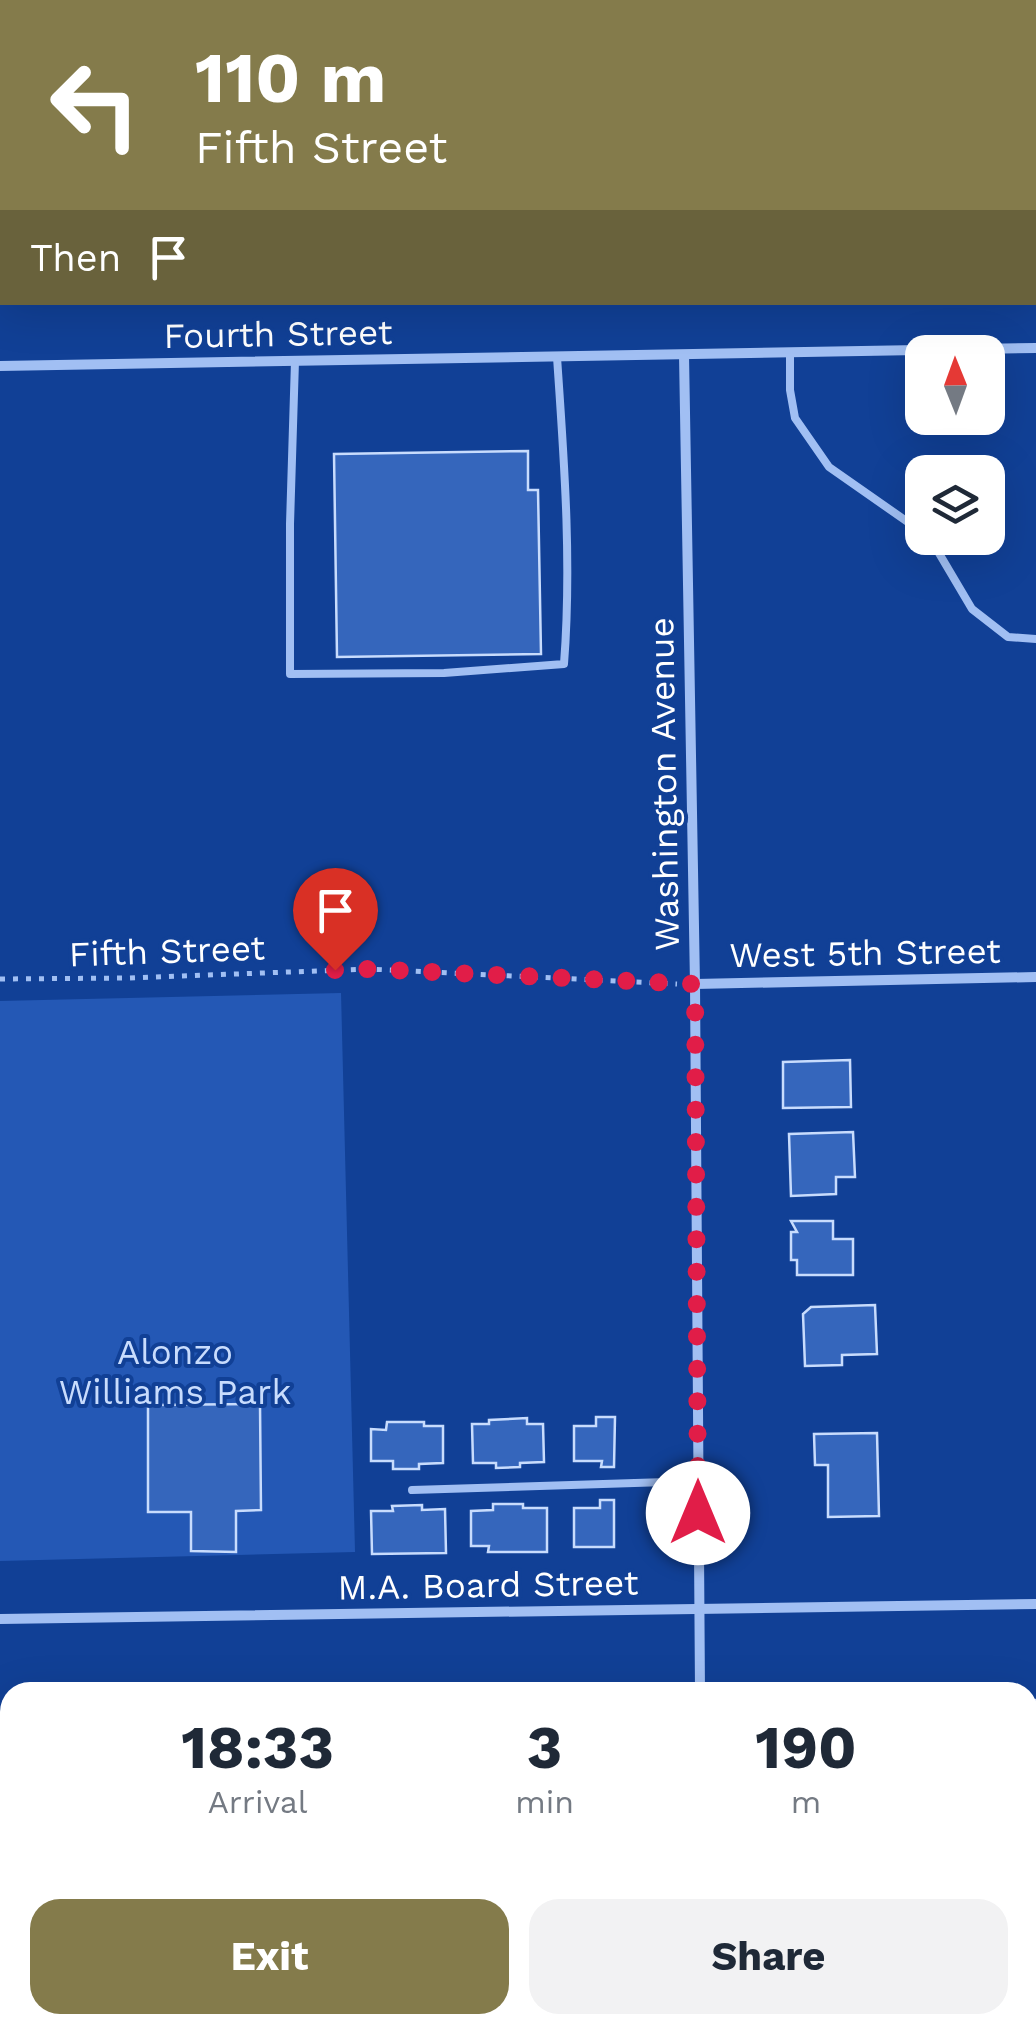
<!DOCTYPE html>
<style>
body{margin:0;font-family:"Work Sans",sans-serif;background:#f2f2f3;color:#1f2937;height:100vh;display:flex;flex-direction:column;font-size:38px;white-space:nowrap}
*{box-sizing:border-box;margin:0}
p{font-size:32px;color:#747a83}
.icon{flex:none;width:55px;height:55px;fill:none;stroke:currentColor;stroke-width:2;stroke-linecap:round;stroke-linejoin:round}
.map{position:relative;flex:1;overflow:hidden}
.details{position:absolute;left:0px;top:1682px;width:1038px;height:352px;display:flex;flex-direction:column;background:#fff;border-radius:30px 30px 0 0;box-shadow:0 10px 40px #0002}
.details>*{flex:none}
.hud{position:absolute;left:0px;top:0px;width:1038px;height:305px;box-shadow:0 10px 40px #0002;background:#847b4b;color:#fff;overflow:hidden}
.needle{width:65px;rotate:359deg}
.fabs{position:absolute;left:905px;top:335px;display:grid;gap:20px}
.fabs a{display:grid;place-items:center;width:100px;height:100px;border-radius:20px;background:#fff;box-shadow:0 10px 40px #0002;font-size:50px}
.pin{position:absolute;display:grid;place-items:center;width:85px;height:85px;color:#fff;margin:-102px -42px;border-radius:50% 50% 50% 0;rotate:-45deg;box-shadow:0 0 10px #0007}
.pin .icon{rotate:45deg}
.me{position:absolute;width:110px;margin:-55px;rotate:0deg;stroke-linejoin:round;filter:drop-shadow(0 0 8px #0008)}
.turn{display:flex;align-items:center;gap:35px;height:210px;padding:0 30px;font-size:45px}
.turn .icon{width:130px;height:130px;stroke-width:2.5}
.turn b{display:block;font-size:70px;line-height:85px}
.then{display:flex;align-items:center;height:95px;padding:0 30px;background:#0003;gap:20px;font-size:38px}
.eta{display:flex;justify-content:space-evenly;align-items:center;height:170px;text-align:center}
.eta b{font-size:60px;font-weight:700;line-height:70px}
.button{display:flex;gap:20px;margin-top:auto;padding:20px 30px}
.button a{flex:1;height:115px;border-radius:30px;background:#847b4b;color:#fff;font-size:40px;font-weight:700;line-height:115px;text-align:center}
.button a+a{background:#f2f2f3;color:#1f2937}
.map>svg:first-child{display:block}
</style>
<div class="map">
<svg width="1036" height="2033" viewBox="0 0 1036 2033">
<rect width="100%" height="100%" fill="#114096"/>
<path fill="#2458b5" d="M341,993L355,1552L0,1561V1001Z"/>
<g fill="#3566bc" stroke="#c8dcfd" stroke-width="2.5">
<path d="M528,451V490H538L541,654L337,657L334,454Z"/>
<path d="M850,1060L851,1107L783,1108V1062Z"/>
<path d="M853,1132L855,1177H836V1194L791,1196L789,1134Z"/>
<path d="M791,1221H833V1239H853V1275H797V1260H791V1232H797Z"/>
<path d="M875,1305L877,1354L842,1355V1365L805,1366L803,1314L811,1307Z"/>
<path d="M260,1404L261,1510L236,1511V1552L191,1551V1512H148V1405Z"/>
<path d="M596,1417H615L614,1467H601L602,1461H574V1426H596Z"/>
<path d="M527,1418V1424H543L544,1462L520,1463V1467L496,1468V1463H473L472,1424H489V1420Z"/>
<path d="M387,1422H424V1426H443V1463L419,1464V1469H393V1461H371V1429L386,1430Z"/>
<path d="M877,1433L879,1516L828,1517V1465H815L814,1434Z"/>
<path d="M600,1500H614V1547H574V1508H600Z"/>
<path d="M493,1504H523V1508H547V1552H488L489,1546H471V1511L493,1510Z"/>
<path d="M422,1505V1510L445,1509L446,1553L372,1554L371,1511H393L392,1506Z"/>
<path d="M1036,1700V1748H1028V1701Z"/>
</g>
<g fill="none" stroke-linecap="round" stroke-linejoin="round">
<path stroke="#a1bff3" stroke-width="5" stroke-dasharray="5 8" stroke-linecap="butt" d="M0,979L129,978L369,969L677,984"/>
<g stroke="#a1bff3" stroke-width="8">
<path d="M911,0L915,2"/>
<path d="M1035,95L1036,96"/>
<path d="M790,353V390L795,418L829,467L922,532"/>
<path d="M295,361L290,524V674L444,673L564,664C572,562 564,459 557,357"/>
<path d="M930,538L972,609L1008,637L1036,639"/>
<path d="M412,1490L698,1481"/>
</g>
<g stroke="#a1bff3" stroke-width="10">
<path d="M684,355L695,984L700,1692"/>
<path d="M0,366L1036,348"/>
<path d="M695,984L1036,977"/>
<path d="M0,1619L1036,1604"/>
<path d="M705,2025L706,2033"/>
</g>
<g stroke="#fff" stroke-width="11">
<g id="rail">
<path d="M759,0L763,2"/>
<path d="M1035,214L1036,215"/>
</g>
</g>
<use href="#rail" stroke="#114096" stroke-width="8" stroke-dasharray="22" stroke-linecap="butt"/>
</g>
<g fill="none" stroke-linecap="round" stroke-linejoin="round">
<path stroke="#e11d48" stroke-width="18" stroke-dasharray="0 32.4" d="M335,970L369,969L695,984L698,1513"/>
</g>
<g text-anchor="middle" stroke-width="8" stroke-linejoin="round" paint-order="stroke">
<g font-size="35" fill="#fff" stroke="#114096">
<text transform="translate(278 334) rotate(-1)" y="12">Fourth Street</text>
<text transform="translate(664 784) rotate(-91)" y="12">Washington Avenue</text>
<text transform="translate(167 951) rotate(-2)" y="12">Fifth Street</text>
<text transform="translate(865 953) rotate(-1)" y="12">West 5th Street</text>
<text transform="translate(488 1585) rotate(-1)" y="12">M.A. Board Street</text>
</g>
<g font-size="35" fill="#c8dcfd" stroke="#114096">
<text x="175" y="1364">Alonzo<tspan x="175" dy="40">Williams Park</tspan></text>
</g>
</g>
</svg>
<div class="fabs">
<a><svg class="needle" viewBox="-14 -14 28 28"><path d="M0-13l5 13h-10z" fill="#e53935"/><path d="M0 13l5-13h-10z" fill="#747a83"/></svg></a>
<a><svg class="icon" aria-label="layers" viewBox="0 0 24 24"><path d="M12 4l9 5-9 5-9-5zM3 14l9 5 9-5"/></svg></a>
</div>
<div class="pin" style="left:335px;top:970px;background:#d93025"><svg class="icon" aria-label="arrive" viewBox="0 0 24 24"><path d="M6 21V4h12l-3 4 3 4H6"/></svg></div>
<svg class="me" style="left:698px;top:1513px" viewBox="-20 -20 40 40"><circle r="19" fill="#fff"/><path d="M0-13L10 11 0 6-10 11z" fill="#e11d48"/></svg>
<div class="hud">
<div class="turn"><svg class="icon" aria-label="left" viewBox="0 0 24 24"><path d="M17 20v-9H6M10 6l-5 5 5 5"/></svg><div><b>110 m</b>Fifth Street</div></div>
<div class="then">Then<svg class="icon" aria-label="arrive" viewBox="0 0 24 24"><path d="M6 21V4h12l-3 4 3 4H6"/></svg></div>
</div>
<section class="details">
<div class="eta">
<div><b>18:33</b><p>Arrival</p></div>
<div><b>3</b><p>min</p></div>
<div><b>190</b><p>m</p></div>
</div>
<div class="button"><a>Exit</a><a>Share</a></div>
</section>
</div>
